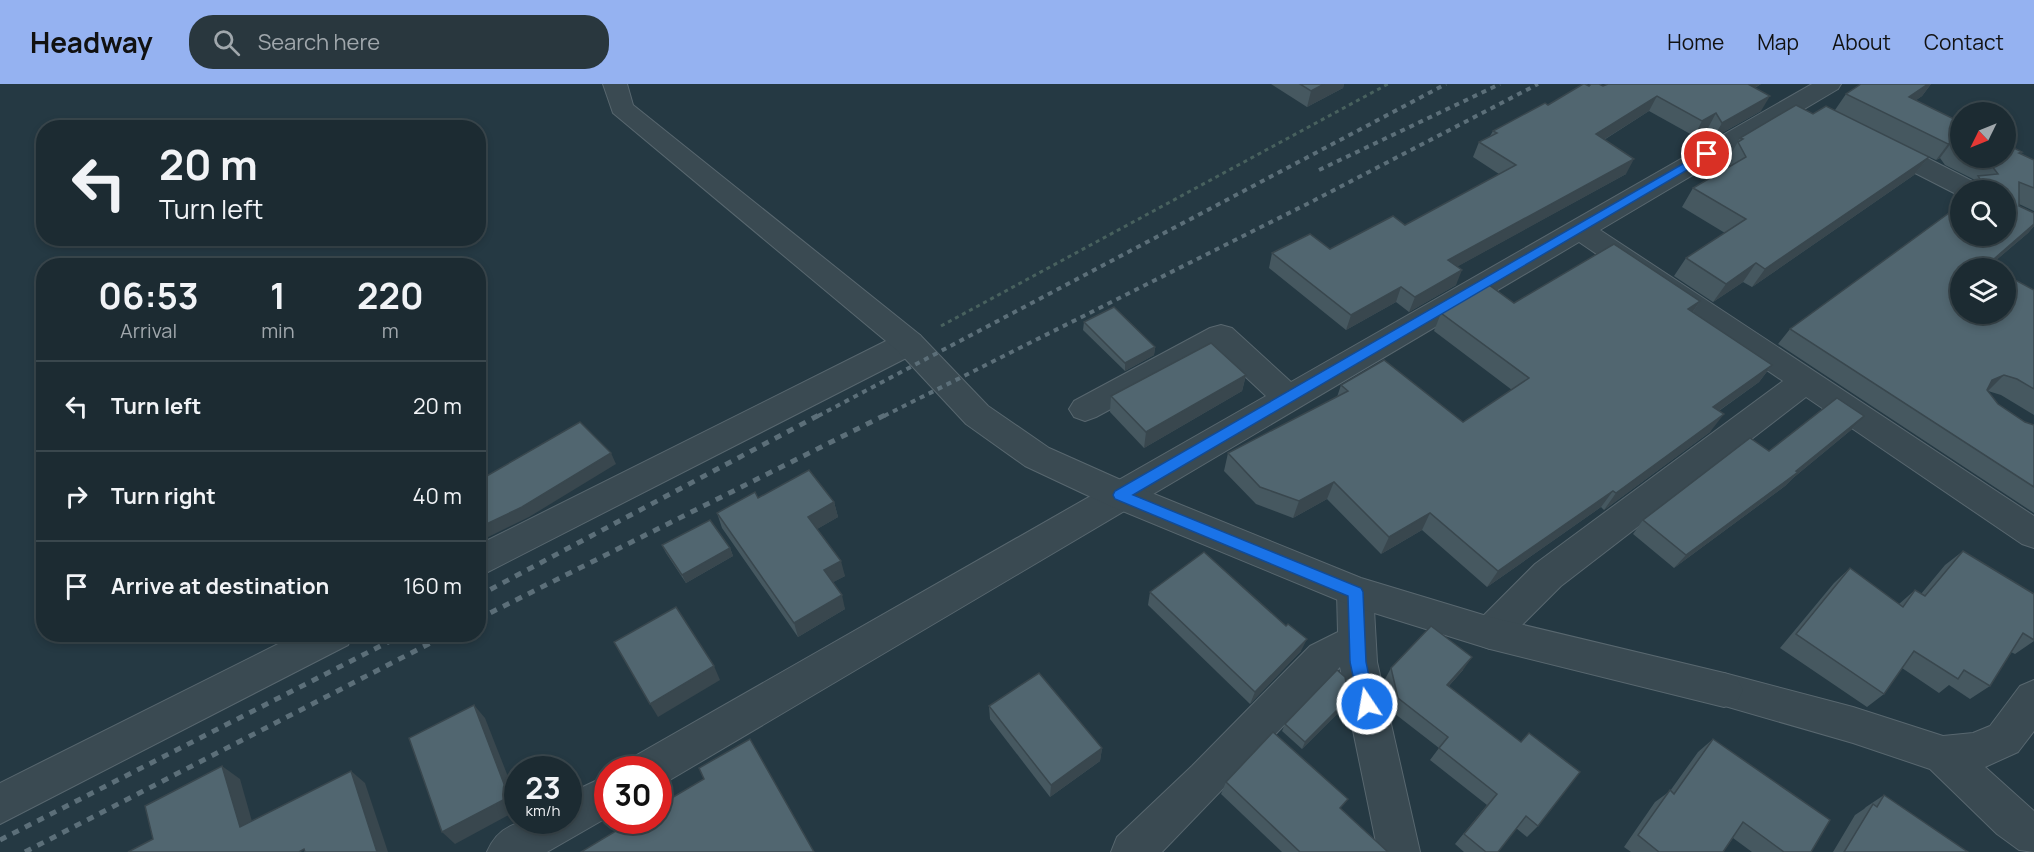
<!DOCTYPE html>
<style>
body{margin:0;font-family:Manrope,sans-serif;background:#29373e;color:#f1f3f6;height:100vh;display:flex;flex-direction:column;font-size:22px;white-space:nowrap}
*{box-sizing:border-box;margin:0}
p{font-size:20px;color:#a0a7ac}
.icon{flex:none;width:33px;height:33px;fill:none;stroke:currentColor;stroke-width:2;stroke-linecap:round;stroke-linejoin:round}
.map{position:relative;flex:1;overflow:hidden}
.details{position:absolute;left:36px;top:174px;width:450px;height:384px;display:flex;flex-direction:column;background:#1c2b32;border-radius:24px;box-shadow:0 3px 9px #0003,0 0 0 2px #3a474d}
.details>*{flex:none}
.top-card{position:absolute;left:36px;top:36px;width:450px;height:126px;border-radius:24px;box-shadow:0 3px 9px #0003,0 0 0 2px #3a474d;background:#1c2b32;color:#f1f3f6;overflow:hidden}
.needle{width:39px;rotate:227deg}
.fabs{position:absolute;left:1950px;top:18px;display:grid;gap:12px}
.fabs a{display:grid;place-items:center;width:66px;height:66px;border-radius:50%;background:#1c2b32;box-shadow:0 3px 9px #0003,0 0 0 2px #3a474d;font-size:30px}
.speed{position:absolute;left:504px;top:672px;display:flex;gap:12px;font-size:30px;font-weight:700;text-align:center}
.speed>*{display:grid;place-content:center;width:78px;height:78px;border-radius:50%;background:#1c2b32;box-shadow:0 3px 9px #0003,0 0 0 2px #3a474d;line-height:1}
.speed small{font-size:15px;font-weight:400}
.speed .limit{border:9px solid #d22;background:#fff;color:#111}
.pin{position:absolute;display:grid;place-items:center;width:51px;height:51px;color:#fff;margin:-26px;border:3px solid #fff;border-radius:50%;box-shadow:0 2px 6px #0007}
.me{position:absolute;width:66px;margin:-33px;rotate:348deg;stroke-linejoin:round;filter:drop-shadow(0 0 4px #0008)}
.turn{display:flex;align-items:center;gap:21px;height:126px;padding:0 24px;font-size:27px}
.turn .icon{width:78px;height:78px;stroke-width:2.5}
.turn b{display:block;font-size:42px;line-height:51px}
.eta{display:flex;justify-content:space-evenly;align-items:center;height:102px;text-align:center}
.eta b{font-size:36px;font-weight:700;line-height:42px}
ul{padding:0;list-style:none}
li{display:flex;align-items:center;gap:18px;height:90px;padding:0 24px;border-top:2px solid #3a474d}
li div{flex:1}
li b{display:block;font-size:22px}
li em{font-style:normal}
header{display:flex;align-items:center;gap:36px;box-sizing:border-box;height:84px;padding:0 30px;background:#95b2f1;color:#111}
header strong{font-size:28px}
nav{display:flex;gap:33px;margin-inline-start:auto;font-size:21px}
.search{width:420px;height:54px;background:#29373e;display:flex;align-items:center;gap:15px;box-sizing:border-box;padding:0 21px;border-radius:24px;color:#a0a7ac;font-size:22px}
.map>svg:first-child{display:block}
</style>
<header>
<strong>Headway</strong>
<div class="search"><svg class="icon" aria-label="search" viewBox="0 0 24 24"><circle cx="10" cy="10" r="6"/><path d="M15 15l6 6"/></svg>Search here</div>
<nav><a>Home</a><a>Map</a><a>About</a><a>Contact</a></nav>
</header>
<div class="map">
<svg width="2034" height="768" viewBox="0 0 2034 768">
<rect width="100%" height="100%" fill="#253943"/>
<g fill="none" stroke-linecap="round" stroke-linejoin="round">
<g stroke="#58676f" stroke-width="2">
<g id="minor">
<path d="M1812,0H1841L1838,5L1600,146L2034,432V464L2022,460L1806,313L1561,502L1503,560L1490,565L1477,560L1472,549L1477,538L1535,480L1783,297L1579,158L663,700L658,701V686H629L635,672L1266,312L1218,267L1096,333L1085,337L1074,333L1069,325L1074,317L1210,244L1221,241L1232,244L1291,298Z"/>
<path d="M1883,54L1892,56L1978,100L1982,106H1960V112L1874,68L1870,62L1874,56Z"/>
<path d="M909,248L920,251L924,259L920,267L478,493V461L898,251Z"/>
<path d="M1355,493L1368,497L1373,508L1377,578L1420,768H1378L1340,583L1162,768H1111L1117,753L1192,682L1310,562L1338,548L1337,508L1342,497Z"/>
<path d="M298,550H353L348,561L0,740V699Z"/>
<path d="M1724,589L1853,623L1943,652L1973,649L1990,642L2020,602L2034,596V647L2018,668L1985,683L2034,727V768L2019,766L1997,750L1930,685L1853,659L1711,618L1705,606L1711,594Z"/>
<path d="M608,691V733L547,768H487C502,732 535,736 568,736V710Z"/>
</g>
</g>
<g stroke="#58676f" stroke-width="2">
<path id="tertiary" d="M603,0H627L633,21L920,251L988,322L1049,364L1132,401L1361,494L1490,533L1724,589L1737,594L1743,606L1737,618L1724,623L1490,565L1355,523L1108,421L1025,382L966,340L898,267L613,29Z"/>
</g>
<path stroke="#48615e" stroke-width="3" stroke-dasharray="4 4" stroke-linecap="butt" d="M941,242L1388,0"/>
<use href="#minor" fill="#3a4a52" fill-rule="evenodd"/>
<use href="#tertiary" fill="#3a4a52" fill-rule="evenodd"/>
<g stroke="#5c6f79" stroke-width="4" stroke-dasharray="5 5" stroke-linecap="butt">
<path d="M1319,86L1500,0"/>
<path d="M818,332L1446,0"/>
<path d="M884,332L1311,118L1538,0"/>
</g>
<g stroke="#5c6f79" stroke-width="5" stroke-dasharray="7 7" stroke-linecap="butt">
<path d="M478,512L821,330"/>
<path d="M478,535L887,330"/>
<path d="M0,756L404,550"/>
<path d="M25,768L448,550"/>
</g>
</g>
<g fill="#465860">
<path d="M1271,0H1344L1343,4L1307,23Z"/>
<path d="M1608,0H1761L1755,4L1761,27L1713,54L1708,44L1694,52L1649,27L1604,56L1626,90L1458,182L1456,201L1409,228L1396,218L1346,246L1269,184L1272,169L1330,165L1405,141L1499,90L1473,73L1479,58L1490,52L1493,47L1589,2H1603Z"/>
<path d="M1861,0H1931L1922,12L1916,16L1960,38V74H2006L2022,68L2020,69L2034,76V127L2019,120V122L2034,129V142L2028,149L1989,182L2034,206V331L2001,311L1988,307L1998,320L2025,338L2034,341V429L1778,260L1790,245L2006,106H1966L1975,96L1945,81L1940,74L1936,76L1917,67L1929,73L1914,91L1752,203L1743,198L1713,218L1674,192L1686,174L1725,149L1682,123L1693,104L1730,82L1727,77L1740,54L1813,30L1835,26L1846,10Z"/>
<path d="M1700,217L1693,228L1772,281L1759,298L1719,327L1710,348L1604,426L1601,423L1487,503L1422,446L1381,470L1327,415L1293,434L1256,420L1224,387L1228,369L1337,313L1341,301L1463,338L1512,306L1434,247L1441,229L1514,219Z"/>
<path d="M1084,238L1155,263L1154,271L1125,287L1083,246Z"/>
<path d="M1246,291L1242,307L1144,364L1110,328L1111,312Z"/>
<path d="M1864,332L1851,346L1793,394L1785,402L1674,484L1633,450L1643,436L1769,367Z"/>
<path d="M758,414L834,418L838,433L817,445L845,492L833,498L845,525L798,553L722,444L717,429Z"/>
<path d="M662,461L730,464L733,472L686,499L666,469Z"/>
<path d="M1963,467L2034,510V557L2015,570L2011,568L1990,602L1970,615L1949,601L1939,609L1902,584L1884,610L1867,623L1780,564L1834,499L1850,484L1899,520L1915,506L1921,510L1945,481Z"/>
<path d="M1150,508L1286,542L1301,567L1250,620L1148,521Z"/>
<path d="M1391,584L1463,586L1448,603L1538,742L1527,753L1516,744L1498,768H1464L1455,760L1487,721L1430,676L1439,664L1390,626L1384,597Z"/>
<path d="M1346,621L1302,665L1282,647L1285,640Z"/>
<path d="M989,622L1102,664L1100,677L1050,713L990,635Z"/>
<path d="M1713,655L1811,768H1752L1733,754L1723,768H1631L1624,763L1655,718L1670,707L1698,668Z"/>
<path d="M1226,698L1342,726L1388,768H1282L1221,710Z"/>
<path d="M1884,711L1968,768H1833L1855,731L1864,725L1866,723Z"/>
</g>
<g fill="#39474e">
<path d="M1324,0H1344L1343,4L1307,23L1311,7Z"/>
<path d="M1745,0H1761L1737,14Z"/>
<path d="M1928,0H1931L1922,12L1898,29L1909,13Z"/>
<path d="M1657,12L1649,27L1589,65L1596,50Z"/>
<path d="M1770,12L1761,27L1713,54L1722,39Z"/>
<path d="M1716,29L1708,44L1694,52L1702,37Z"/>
<path d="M1952,58L1940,74L1936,76L1948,60Z"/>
<path d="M1929,73L1914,91L1752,203L1765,185Z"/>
<path d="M1634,75L1626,90L1442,191L1448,176Z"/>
<path d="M2034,140V142L2028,149L1987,184V181Z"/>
<path d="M1756,179L1743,198L1713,218L1726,200Z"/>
<path d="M1462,186L1456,201L1409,228L1415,213Z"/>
<path d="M1401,203L1396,218L1346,246L1351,231Z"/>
<path d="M1700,217L1688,235V225Z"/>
<path d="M1155,263L1154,271L1125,287V279Z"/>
<path d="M1772,281L1759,298L1700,340L1713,323Z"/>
<path d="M1246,291L1242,307L1144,364L1146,348Z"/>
<path d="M2004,291L1988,307L1976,312L1992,296Z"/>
<path d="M1724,330L1710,348L1604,426L1616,409Z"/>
<path d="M1864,332L1851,346L1793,394L1785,402L1674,484L1686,471L1796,387Z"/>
<path d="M611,369L616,380L529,433L478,458V444Z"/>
<path d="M1334,398L1327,415L1293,434L1299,417Z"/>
<path d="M1613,407L1601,423L1487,503L1498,487Z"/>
<path d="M834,418L838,433L812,448L808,433Z"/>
<path d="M1430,429L1422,446L1381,470L1389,453Z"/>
<path d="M730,464L733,472L686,499L682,491Z"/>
<path d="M841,477L845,492L828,501L824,486Z"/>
<path d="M842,511L845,525L798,553L794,539Z"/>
<path d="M1307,555L1301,567L1250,620L1255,608Z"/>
<path d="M1472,573L1463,586L1438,614L1447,601Z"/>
<path d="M714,582L720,596L658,633L650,620Z"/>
<path d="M1349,614L1346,621L1302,665L1305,658Z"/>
<path d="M474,621L485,634L518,718V726L455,760L442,748Z"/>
<path d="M1102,664L1100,677L1050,713L1051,701Z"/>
<path d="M222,682L240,695L257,755L240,743Z"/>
<path d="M351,687L365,699L388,768H377Z"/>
</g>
<g fill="#516670" stroke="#39474e" stroke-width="1.5">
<path d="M1300,0H1324L1311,7Z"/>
<path d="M1583,0H1585L1589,2L1591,0H1599L1603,2L1608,0H1748L1770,12L1722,39L1716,29L1702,37L1657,12L1596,50L1634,75L1448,176L1462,186L1415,213L1401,203L1351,231L1272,169L1310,150L1330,165L1393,132L1405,141L1516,81L1479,58L1497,49L1493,47L1545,19L1548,21Z"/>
<path d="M1861,0H1928L1909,13L1960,38V66L1958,65L1952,58L1948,60L1846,10Z"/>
<path d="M1796,21L1813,30L1826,22L1929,73L1765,185L1756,179L1726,200L1686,174L1746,135L1693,104L1746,73L1738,58L1743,55L1740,54Z"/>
<path d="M2006,60L2022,68L2019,69L2034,76V104L2019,98V122L2034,129V140L1987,181L1993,184H1960V230H2006V191L2034,206V305L2017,295L2004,291L1992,296L1987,306L1998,320L2025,338L2034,341V403L1790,245L1960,121V152H2006V106H1980L1985,103L1978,92L1998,90L1992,82L1975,74H2006Z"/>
<path d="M1614,160L1700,217L1688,225L1772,281L1713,323L1724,330L1616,409L1613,407L1498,487L1430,429L1389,453L1334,398L1299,417L1260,403L1228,369L1348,307L1341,301L1384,276L1463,338L1529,294L1441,229L1489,201L1514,219Z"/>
<path d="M1114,223L1155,263L1125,279L1084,238Z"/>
<path d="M1211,259L1246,291L1146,348L1111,312Z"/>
<path d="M1837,314L1864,332L1796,387L1798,388L1686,471L1643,436L1750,354L1769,367Z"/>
<path d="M580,338L611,369L522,423L478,444V392L482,390L485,393Z"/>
<path d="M809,386L834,418L808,433L841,477L824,486L842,511L794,539L717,429L755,408L758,414Z"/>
<path d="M710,436L730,464L682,491L662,461Z"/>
<path d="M1963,467L2034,510V556L2023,549L1990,602L1964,586L1958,595L1914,567L1884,610L1796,550L1850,484L1903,523L1915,506L1925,512Z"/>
<path d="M1204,468L1286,542L1288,540L1307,555L1255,608L1150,508Z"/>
<path d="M676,523L714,582L650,620L614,558Z"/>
<path d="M1431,542L1472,573L1447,601L1521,658L1529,649L1580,688L1538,742L1526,732L1498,768H1486L1464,750L1497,710L1439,664L1448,653L1398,614L1391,584Z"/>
<path d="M1337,586L1345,593L1349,614L1305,658L1285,640Z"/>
<path d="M1039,589L1102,664L1051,701L989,622Z"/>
<path d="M474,621L509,713L442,748L409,654Z"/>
<path d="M1273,648L1348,715L1340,724L1388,768H1300L1226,698Z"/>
<path d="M750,655L814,768H581L634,736H658V722L704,695L699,684Z"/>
<path d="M1713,655L1830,736L1811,768H1784L1743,738L1723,768H1659L1638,751L1670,706L1674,710Z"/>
<path d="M222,682L240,743L351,687L377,768H305L304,765L299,768H128L153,755L145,722Z"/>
<path d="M1884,711L1968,768H1844L1873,720L1877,723Z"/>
</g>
<path fill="#1a73e8" stroke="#114b97" stroke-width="1.5" d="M1707,66L1712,70L1711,72L1133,411L1361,504L1363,508L1366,578L1375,620L1373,625L1367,627L1361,625L1359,620L1350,578L1348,512L1115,415L1113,411L1115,407Z"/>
</svg>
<div class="fabs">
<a><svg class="needle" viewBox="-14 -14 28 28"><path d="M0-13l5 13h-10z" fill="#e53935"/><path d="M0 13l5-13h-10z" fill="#a0a7ac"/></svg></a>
<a><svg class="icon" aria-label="search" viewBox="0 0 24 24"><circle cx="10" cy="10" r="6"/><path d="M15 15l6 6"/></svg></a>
<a><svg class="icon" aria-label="layers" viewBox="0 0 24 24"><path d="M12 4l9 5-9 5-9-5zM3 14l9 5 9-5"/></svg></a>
</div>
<div class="speed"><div>23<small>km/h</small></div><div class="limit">30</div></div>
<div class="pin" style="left:1707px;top:70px;background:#d93025"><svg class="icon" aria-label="arrive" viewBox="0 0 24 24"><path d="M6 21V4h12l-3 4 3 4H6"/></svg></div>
<svg class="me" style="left:1367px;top:620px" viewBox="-20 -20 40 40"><circle r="17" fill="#1a73e8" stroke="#fff" stroke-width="3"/><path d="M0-11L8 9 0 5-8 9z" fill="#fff"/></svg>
<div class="top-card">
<div class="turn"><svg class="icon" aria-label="left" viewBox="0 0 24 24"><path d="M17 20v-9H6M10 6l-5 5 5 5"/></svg><div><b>20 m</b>Turn left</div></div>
</div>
<section class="details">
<div class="eta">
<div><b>06:53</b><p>Arrival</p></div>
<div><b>1</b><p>min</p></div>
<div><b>220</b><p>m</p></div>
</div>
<ul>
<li><svg class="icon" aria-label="left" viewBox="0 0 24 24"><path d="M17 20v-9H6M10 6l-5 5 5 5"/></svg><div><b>Turn left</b></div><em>20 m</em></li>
<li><svg class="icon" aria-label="right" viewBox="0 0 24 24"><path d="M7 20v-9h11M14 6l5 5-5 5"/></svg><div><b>Turn right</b></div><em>40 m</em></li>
<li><svg class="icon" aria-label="arrive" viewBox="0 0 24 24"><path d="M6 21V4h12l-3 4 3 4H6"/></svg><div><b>Arrive at destination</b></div><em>160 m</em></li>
</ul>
</section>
</div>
